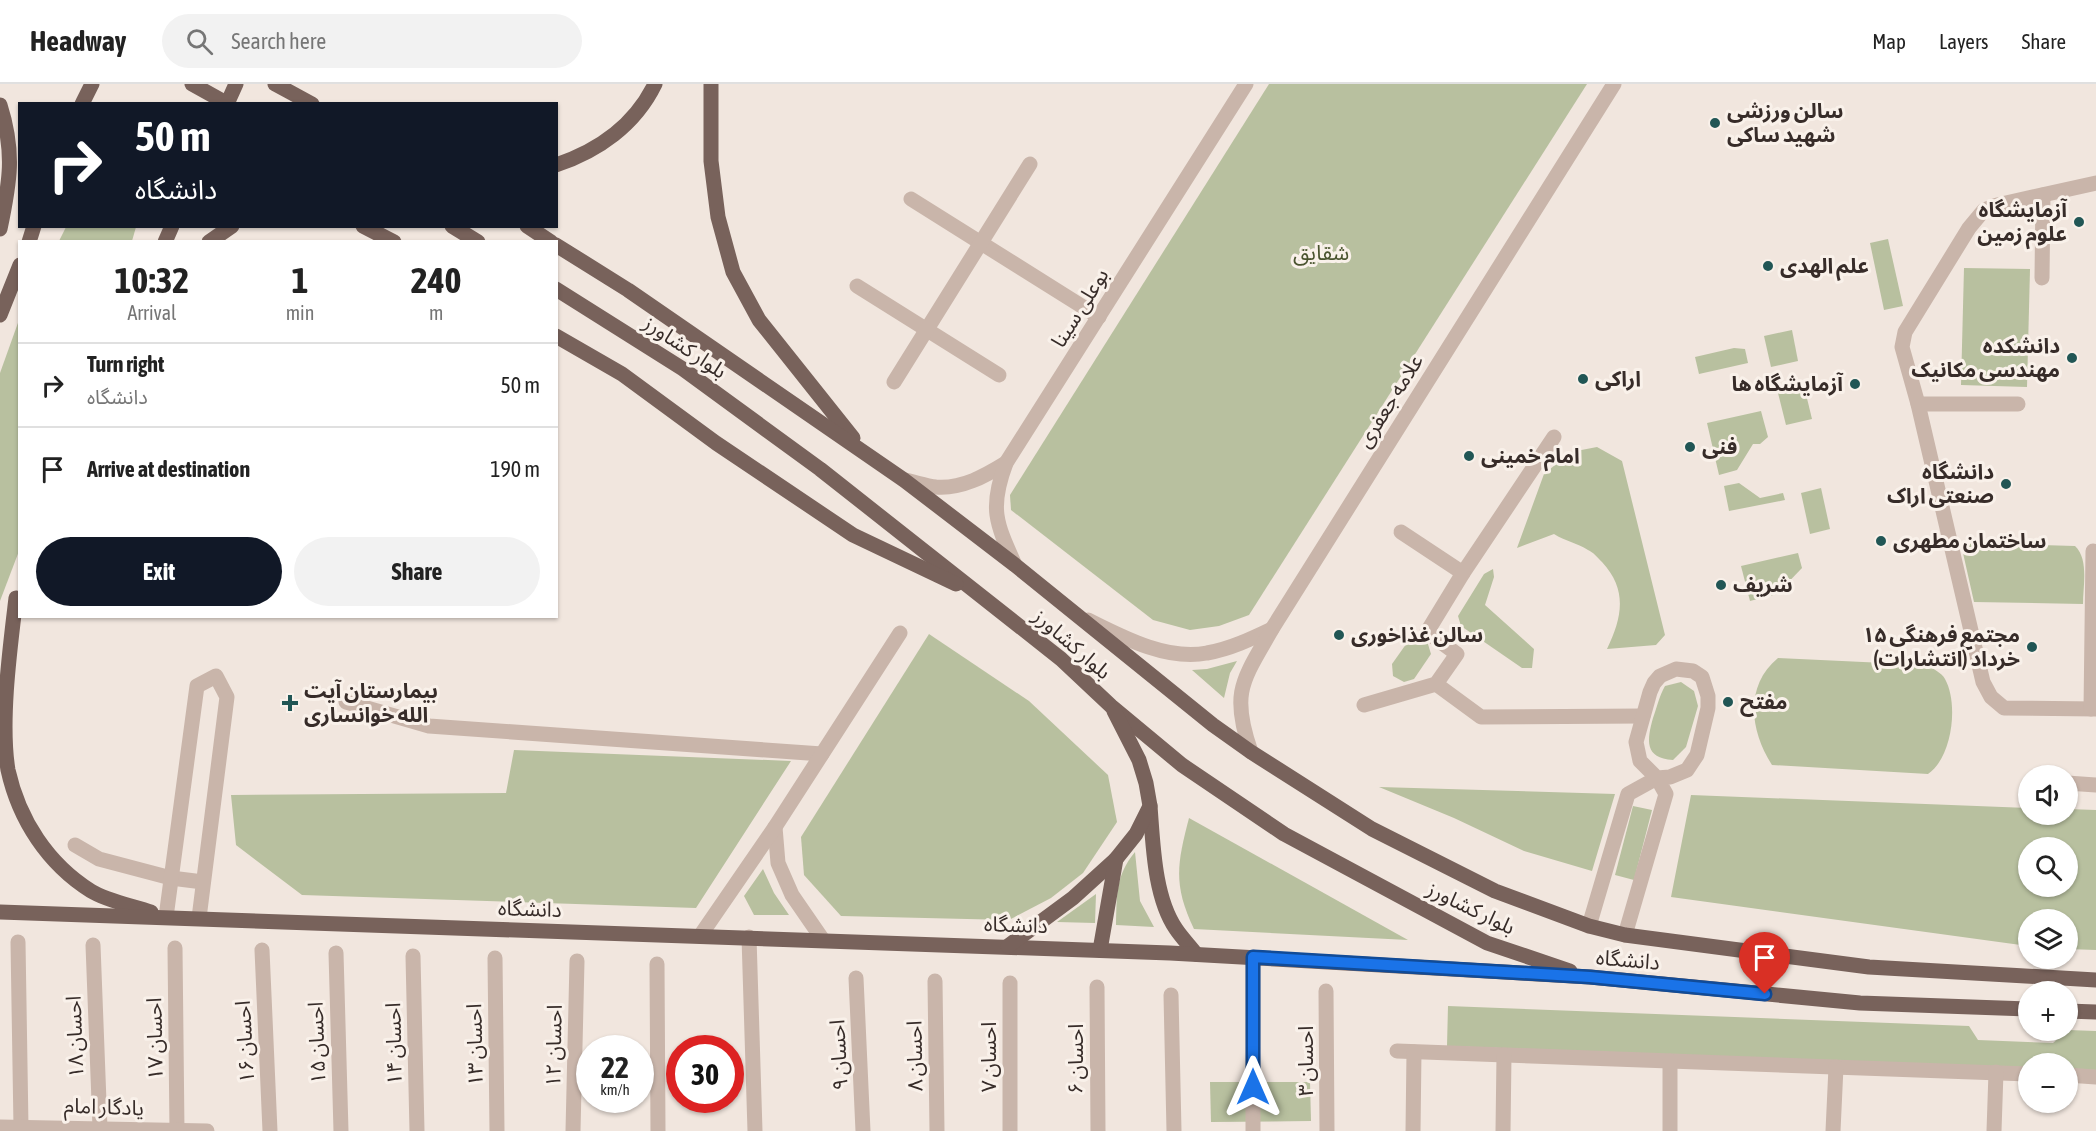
<!DOCTYPE html>
<meta charset="utf-8">
<style>
body{margin:0;font-family:"Asap Condensed","Noto Sans Arabic",sans-serif;background:#f2f2f2;color:#222;height:100vh;display:flex;flex-direction:column;font-size:22px;white-space:nowrap}
*{box-sizing:border-box;margin:0}
p{font-size:20px;color:#767676}
.icon{flex:none;width:33px;height:33px;fill:none;stroke:currentColor;stroke-width:2;stroke-linecap:round;stroke-linejoin:round}
.map{position:relative;flex:1;overflow:hidden}
.panel{position:absolute;left:18px;top:156px;width:540px;height:378px;display:flex;flex-direction:column;background:#fff;border-radius:0px;box-shadow:0 2px 4px #0004}
.panel>*{flex:none}
.hud{position:absolute;left:18px;top:18px;width:540px;height:126px;border-radius:0px;box-shadow:0 2px 4px #0004;background:#111827;color:#fff;overflow:hidden}
.tools{position:absolute;left:2018px;top:681px;display:grid;gap:12px}
.tools a{display:grid;place-items:center;width:60px;height:60px;border-radius:50%;background:#fff;box-shadow:0 2px 4px #0004;font-size:30px}
.speed{position:absolute;left:576px;top:951px;display:flex;gap:12px;font-size:30px;font-weight:700;text-align:center}
.speed>*{display:grid;place-content:center;width:78px;height:78px;border-radius:50%;background:#fff;box-shadow:0 2px 4px #0004;line-height:1}
.speed small{font-size:15px;font-weight:400}
.speed .limit{border:9px solid #d22;background:#fff;color:#111}
.pin{position:absolute;display:grid;place-items:center;width:51px;height:51px;color:#fff;margin:-62px -26px;border-radius:50% 50% 50% 0;rotate:-45deg;box-shadow:0 0 6px #0007}
.pin .icon{rotate:45deg}
.me{position:absolute;width:66px;margin:-33px;rotate:0deg;stroke-linejoin:round;filter:drop-shadow(0 0 4px #0008)}
.turn{display:flex;align-items:center;gap:21px;height:126px;padding:0 18px;font-size:27px}
.turn .icon{width:78px;height:78px;stroke-width:2.5}
.turn b{display:block;font-size:42px;line-height:51px}
.eta{display:flex;justify-content:space-evenly;align-items:center;height:102px;text-align:center}
.eta b{font-size:36px;font-weight:700;line-height:42px}
.cta{display:flex;gap:12px;margin-top:auto;padding:12px 18px}
.cta a{flex:1;height:69px;border-radius:36px;background:#111827;color:#fff;font-size:24px;font-weight:700;line-height:69px;text-align:center}
.cta a+a{background:#f2f2f2;color:#222}
ul{padding:0;list-style:none}
li{display:flex;align-items:center;gap:18px;height:84px;padding:0 18px;border-top:2px solid #e0e0e0}
li div{flex:1}
li b{display:block;font-size:22px}
li em{font-style:normal}
header{display:flex;align-items:center;gap:36px;box-sizing:border-box;height:84px;padding:0 30px;background:#fff;border-bottom:2px solid #e0e0e0}
header strong{font-size:28px}
nav{display:flex;gap:33px;margin-inline-start:auto;font-size:21px}
.search{width:420px;height:54px;background:#f2f2f2;display:flex;align-items:center;gap:15px;box-sizing:border-box;padding:0 21px;border-radius:33px;color:#767676;font-size:22px}
.map>svg:first-child{display:block}
</style>
<header>
<strong>Headway</strong>
<div class="search"><svg class="icon" aria-label="search" viewBox="0 0 24 24"><circle cx="10" cy="10" r="6"/><path d="M15 15l6 6"/></svg>Search here</div>
<nav><a>Map</a><a>Layers</a><a>Share</a></nav>
</header>
<div class="map">
<svg width="2096" height="1047" viewBox="0 0 2096 1047">
<rect width="100%" height="100%" fill="#f1e6de"/>
<g fill="#b8c09f" fill-rule="evenodd">
<path d="M1269,0H1587L1249,531L1219,542L1190,546L1153,536L1011,426L1010,411Z"/>
<path d="M66,143V142L136,143L132,157H59Z"/>
<path d="M1888,155L1903,222L1884,226L1870,159Z"/>
<path d="M1964,184L2030,185L2027,303L1961,301Z"/>
<path d="M19,236V467L0,517V289Z"/>
<path d="M1792,246L1798,277L1771,283L1764,252Z"/>
<path d="M1734,264L1745,265L1748,279L1699,290L1695,273Z"/>
<path d="M1804,302L1812,335L1786,341L1778,309Z"/>
<path d="M1761,327L1768,353L1760,360H1753L1737,386L1719,391L1707,339Z"/>
<path d="M1597,363L1622,377L1665,551L1656,561L1607,565C1622,534 1628,506 1602,478C1598,474 1593,468 1588,466C1577,459 1565,457 1554,450L1517,464L1544,390L1571,368Z"/>
<path d="M1739,399L1760,414L1783,409L1785,416L1729,427L1724,402Z"/>
<path d="M1821,404L1830,445L1810,450L1801,409Z"/>
<path d="M1971,459L2075,462C2089,475 2083,502 2083,520L1974,518L1963,469Z"/>
<path d="M1798,469L1802,484L1777,510L1750,517L1741,482Z"/>
<path d="M1493,485L1494,493L1485,521L1534,565L1532,584H1522L1461,542L1458,532L1484,490Z"/>
<path d="M929,550L1029,617L1108,691L1117,738L1083,789L1051,814L1009,836L841,832L804,791L801,753Z"/>
<path d="M1419,554L1427,557L1431,570L1414,595L1404,598L1393,592L1392,580L1409,556Z"/>
<path d="M1778,574L1927,581C1933,585 1942,589 1945,595C1959,620 1952,674 1928,690L1772,681C1750,647 1744,602 1778,574Z"/>
<path d="M1237,577L1230,589L1224,614L1192,586L1207,585Z"/>
<path d="M1681,598L1694,607L1698,622L1686,663L1673,676C1644,674 1647,656 1653,634C1657,623 1659,613 1665,602Z"/>
<path d="M514,666L791,677L696,824L302,811L236,761L231,711L506,709Z"/>
<path d="M1379,703L1615,710L1592,787L1524,767L1454,734Z"/>
<path d="M1691,711L2028,724V730H2067V725L2096,726V866L2067,865V836H2028V862L1671,813ZM2028,764H2067V802H2028Z"/>
<path d="M1633,722L1652,726L1634,796L1615,791Z"/>
<path d="M1189,734L1408,856L1194,845C1173,801 1177,780 1189,734Z"/>
<path d="M1135,768L1140,817L1154,843L1116,841C1117,812 1115,792 1135,768Z"/>
<path d="M763,785L774,809L789,831H754L744,812Z"/>
<path d="M1096,810L1095,839L1057,838Z"/>
<path d="M1448,922L1969,942L1978,956L2053,959L2068,946L2096,947V986L2067,985V980H2028V984L1447,962Z"/>
<path d="M1210,998H1310L1311,1037L1211,1038Z"/>
</g>
<g fill="none" stroke-linecap="round" stroke-linejoin="round">
<g stroke="#c9b5aa" stroke-width="15">
<path d="M2096,99L1997,121L1984,126L1969,144L1905,248L1902,263L1918,320L1983,598L1991,613L2004,624L2096,625"/>
<path d="M911,115L1099,233"/>
<path d="M2042,194L2043,111"/>
<path d="M857,202L999,291"/>
<path d="M894,298L1030,80"/>
<path d="M1918,320H2018"/>
<path d="M904,396C915,398 926,402 936,403C962,405 985,392 1006,379"/>
<path d="M1401,448L1463,489"/>
<path d="M1015,481C996,439 989,424 1006,379L1246,0"/>
<path d="M1088,536C1122,553 1167,577 1207,569C1230,565 1251,555 1272,545"/>
<path d="M1436,600L1481,633L1643,632"/>
<path d="M346,618L429,642L822,670"/>
<path d="M1364,621L1436,600L1457,570L1427,548L1463,489L1554,353"/>
<path d="M2091,625L2093,467"/>
<path d="M1251,668C1230,608 1243,596 1272,545L1614,0"/>
<path d="M2067,699L2096,701"/>
<path d="M775,743L778,779L792,811L823,856"/>
<path d="M75,761L99,775L171,794L203,798"/>
<path d="M166,833L197,602L216,592L227,613L199,834"/>
<path d="M1589,842L1628,710L1657,694L1670,693L1687,686L1697,671L1708,624V612L1702,593L1693,587L1676,585L1660,592L1654,599L1650,608L1636,658L1640,677L1657,694L1666,710L1625,851"/>
<path d="M700,852L775,743L900,549"/>
<path d="M749,853L755,1047"/>
<path d="M18,858L21,1043"/>
<path d="M93,861L100,1044"/>
<path d="M175,864L177,1047"/>
<path d="M262,866L270,1047"/>
<path d="M336,869L341,1047"/>
<path d="M413,872L417,1047"/>
<path d="M1253,873V1047"/>
<path d="M495,874L497,1047"/>
<path d="M657,880L658,1047"/>
<path d="M856,894L863,1047"/>
<path d="M935,897L937,1047"/>
<path d="M1010,899V1047"/>
<path d="M1097,903L1098,1047"/>
<path d="M1326,907L1327,1047"/>
<path d="M1171,911L1174,1047"/>
<path d="M1397,967L2028,990"/>
<path d="M2067,991L2096,993"/>
<path d="M0,1043L207,1047"/>
<path d="M573,1047L577,877"/>
<path d="M1413,1047L1414,968"/>
<path d="M1503,1047L1504,971"/>
<path d="M1670,1047V977"/>
<path d="M1833,1047L1836,983"/>
<path d="M1994,1047L1996,988"/>
</g>
<g stroke="#78625b" stroke-width="15">
<path d="M192,0L228,20"/>
<path d="M275,0L312,20"/>
<path d="M711,0V77L718,133L733,188L759,236L853,354"/>
<path d="M82,20L92,0"/>
<path d="M0,21C15,68 10,98 0,145"/>
<path d="M556,81C598,67 635,41 655,0"/>
<path d="M363,142L394,158"/>
<path d="M452,142L478,158"/>
<path d="M527,142L551,158"/>
<path d="M29,158L34,142"/>
<path d="M165,158L172,142"/>
<path d="M209,158L232,142"/>
<path d="M556,161L628,206L904,396L1015,481L1213,641L1251,668L1372,745L1495,807L1589,842L1625,851L1869,883L2096,896"/>
<path d="M556,205L683,285L820,385L1061,575L1111,622L1182,681L1284,750L1487,859L1570,887"/>
<path d="M0,231L20,181"/>
<path d="M556,252L622,290L716,359L853,451L956,500"/>
<path d="M16,514C10,564 0,638 8,686C19,736 48,780 91,807C107,817 134,822 151,828"/>
<path d="M1150,722C1153,759 1154,813 1176,845C1182,854 1190,862 1196,870"/>
<path d="M0,828L1170,869L1590,893L1860,919L2028,925"/>
<path d="M1008,862L1073,814L1116,775L1136,750L1150,722L1146,699L1139,676L1114,627"/>
<path d="M1100,866L1116,775"/>
<path d="M2067,927L2096,928"/>
</g>
<path stroke="#78625b" stroke-width="15" d="M227,20L236,0"/>
</g>
<g fill="none" stroke-linecap="round" stroke-linejoin="round">
<g stroke="#114b97" stroke-width="15">
<path id="route" d="M1253,1003V873L1590,893L1765,910"/>
</g>
<use href="#route" stroke="#1a73e8" stroke-width="10"/>
</g>
<g fill="#215655" stroke="#f9f1ea" stroke-width="2">
<circle cx="1715" cy="39" r="6"/>
<circle cx="2079" cy="138" r="6"/>
<circle cx="1768" cy="182" r="6"/>
<circle cx="2072" cy="274" r="6"/>
<circle cx="1583" cy="295" r="6"/>
<circle cx="1855" cy="300" r="6"/>
<circle cx="1690" cy="363" r="6"/>
<circle cx="1469" cy="372" r="6"/>
<circle cx="2006" cy="400" r="6"/>
<circle cx="1881" cy="457" r="6"/>
<circle cx="1721" cy="501" r="6"/>
<circle cx="1339" cy="551" r="6"/>
<circle cx="2032" cy="563" r="6"/>
<circle cx="1728" cy="618" r="6"/>
<path d="M287 610h6v6h6v6h-6v6h-6v-6h-6v-6h6z"/>
</g>
<g text-anchor="middle" stroke-width="6" stroke-linejoin="round" paint-order="stroke">
<g font-size="21" font-weight="bold" fill="#372c29" stroke="#f9f1ea" text-anchor="start">
<text x="1727" y="34">سالن ورزشی<tspan x="1727" dy="24">شهید ساکی</tspan></text>
<text x="2067" y="133" text-anchor="end">آزمایشگاه<tspan x="2067" dy="24">علوم زمین</tspan></text>
<text x="1780" y="189">علم الهدی</text>
<text x="2060" y="269" text-anchor="end">دانشکده<tspan x="2060" dy="24">مهندسی مکانیک</tspan></text>
<text x="1595" y="302">اراکی</text>
<text x="1843" y="307" text-anchor="end">آزمایشگاه ها</text>
<text x="1702" y="370">فنی</text>
<text x="1481" y="379">امام خمینی</text>
<text x="1994" y="395" text-anchor="end">دانشگاه<tspan x="1994" dy="24">صنعتی اراک</tspan></text>
<text x="1893" y="464">ساختمان مطهری</text>
<text x="1733" y="508">شریف</text>
<text x="1351" y="558">سالن غذاخوری</text>
<text x="2020" y="558" text-anchor="end">مجتمع فرهنگی ۱۵<tspan x="2020" dy="24">خرداد (انتشارات)</tspan></text>
<text x="304" y="614">بیمارستان آیت<tspan x="304" dy="24">الله خوانساری</tspan></text>
<text x="1740" y="625">مفتح</text>
</g>
<g font-size="21" fill="#4a542f" stroke="#f9f1ea">
<text x="1321" y="176">شقایق</text>
</g>
<g font-size="21" fill="#372c29" stroke="#f9f1ea">
<text transform="translate(1080 224) rotate(-58)" y="7">بوعلی سینا</text>
<text transform="translate(685 263) rotate(34)" y="7">بلوار کشاورز</text>
<text transform="translate(1390 317) rotate(-58)" y="7">علامه جعفری</text>
<text transform="translate(1072 560) rotate(41)" y="7">بلوار کشاورز</text>
<text transform="translate(1471 824) rotate(26)" y="7">بلوار کشاورز</text>
<text transform="translate(530 825) rotate(2)" y="7">دانشگاه</text>
<text transform="translate(1016 841) rotate(2)" y="7">دانشگاه</text>
<text transform="translate(1628 876) rotate(5)" y="7">دانشگاه</text>
<text transform="translate(75 953) rotate(-92)" y="7">احسان ۱۸</text>
<text transform="translate(155 955) rotate(-91)" y="7">احسان ۱۷</text>
<text transform="translate(245 958) rotate(-93)" y="7">احسان ۱۶</text>
<text transform="translate(317 959) rotate(-92)" y="7">احسان ۱۵</text>
<text transform="translate(394 960) rotate(-91)" y="7">احسان ۱۴</text>
<text transform="translate(475 961) rotate(-91)" y="7">احسان ۱۳</text>
<text transform="translate(554 962) rotate(-89)" y="7">احسان ۱۲</text>
<text transform="translate(839 971) rotate(-93)" y="7">احسان ۹</text>
<text transform="translate(915 972) rotate(-91)" y="7">احسان ۸</text>
<text transform="translate(989 973) rotate(-90)" y="7">احسان ۷</text>
<text transform="translate(1076 975) rotate(-90)" y="7">احسان ۶</text>
<text transform="translate(1306 977) rotate(-90)" y="7">احسان ۳</text>
<text transform="translate(104 1023) rotate(2)" y="7">یادگار امام</text>
</g>
</g>
</svg>
<div class="tools">
<a><svg class="icon" aria-label="sound" viewBox="0 0 24 24"><path d="M4 9h4l5-4v14l-5-4H4zM17 9q2 3 0 6"/></svg></a>
<a><svg class="icon" aria-label="search" viewBox="0 0 24 24"><circle cx="10" cy="10" r="6"/><path d="M15 15l6 6"/></svg></a>
<a><svg class="icon" aria-label="layers" viewBox="0 0 24 24"><path d="M12 4l9 5-9 5-9-5zM3 14l9 5 9-5"/></svg></a>
<a>+</a>
<a>−</a>
</div>
<div class="speed"><div>22<small>km/h</small></div><div class="limit">30</div></div>
<div class="pin" style="left:1765px;top:910px;background:#d93025"><svg class="icon" aria-label="arrive" viewBox="0 0 24 24"><path d="M6 21V4h12l-3 4 3 4H6"/></svg></div>
<svg class="me" style="left:1253px;top:1003px" viewBox="-20 -20 40 40"><path d="M0-17L14 15 0 8-14 15z" fill="#1a73e8" stroke="#fff" stroke-width="4"/></svg>
<div class="hud">
<div class="turn"><svg class="icon" aria-label="right" viewBox="0 0 24 24"><path d="M7 20v-9h11M14 6l5 5-5 5"/></svg><div><b>50 m</b>دانشگاه</div></div>
</div>
<section class="panel">
<div class="eta">
<div><b>10:32</b><p>Arrival</p></div>
<div><b>1</b><p>min</p></div>
<div><b>240</b><p>m</p></div>
</div>
<ul>
<li><svg class="icon" aria-label="right" viewBox="0 0 24 24"><path d="M7 20v-9h11M14 6l5 5-5 5"/></svg><div><b>Turn right</b><p>دانشگاه</p></div><em>50 m</em></li>
<li><svg class="icon" aria-label="arrive" viewBox="0 0 24 24"><path d="M6 21V4h12l-3 4 3 4H6"/></svg><div><b>Arrive at destination</b></div><em>190 m</em></li>
</ul>
<div class="cta"><a>Exit</a><a>Share</a></div>
</section>
</div>
